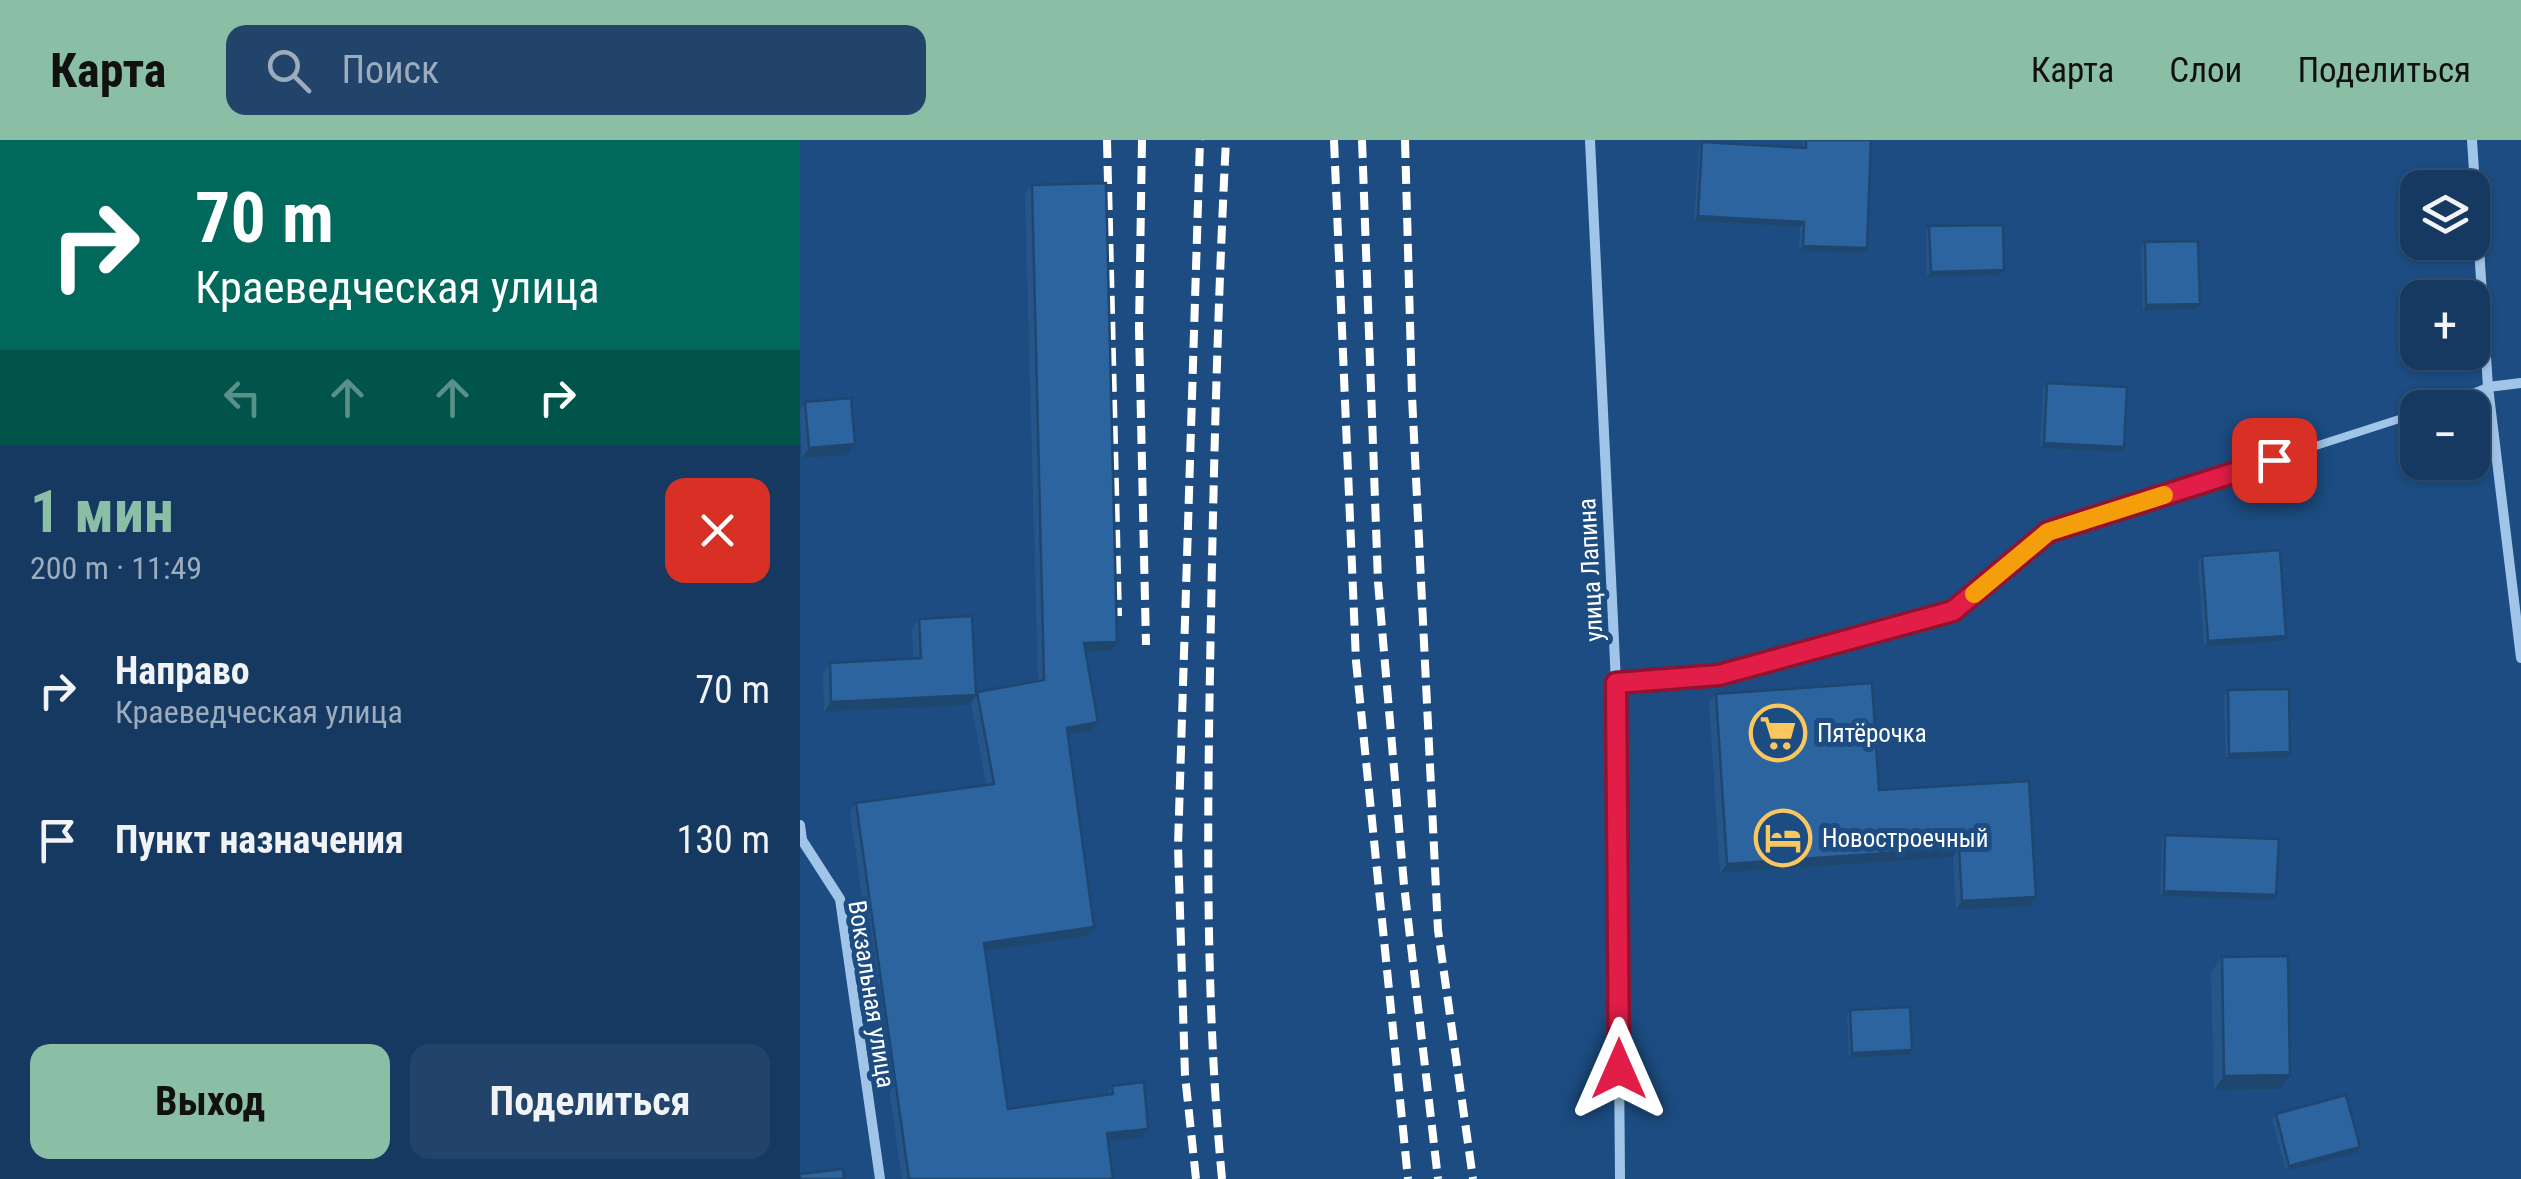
<!DOCTYPE html>
<html lang="ru">
<meta charset="utf-8">
<style>
body{margin:0;font-family:"Roboto Condensed",sans-serif;background:#22446a;color:#f1f3f6;height:100vh;display:flex;flex-direction:column;font-size:38px;white-space:nowrap}
*{box-sizing:border-box;margin:0}
p{font-size:32px;color:#9dacbd}
.icon{flex:none;width:55px;height:55px;fill:none;stroke:currentColor;stroke-width:2;stroke-linecap:round;stroke-linejoin:round}
.map{position:relative;flex:1;overflow:hidden}
.panel{display:flex;flex-direction:column;background:#153961;width:800px}
.panel>*{flex:none}
.top-card{background:#00695c;color:#fff;overflow:hidden}
.fabs{position:absolute;left:1600px;top:30px;display:grid;gap:20px}
.fabs a{display:grid;place-items:center;width:90px;height:90px;border-radius:20px;background:#153961;box-shadow:0 2px 8px #0004,0 0 0 2px #345376;font-size:50px}
.pin{position:absolute;display:grid;place-items:center;width:85px;height:85px;color:#fff;margin:-42px;border-radius:20px;box-shadow:0 5px 15px #0006}
.me{position:absolute;width:110px;margin:-55px;rotate:0deg;stroke-linejoin:round;filter:drop-shadow(0 0 8px #0008)}
.turn{display:flex;align-items:center;gap:35px;height:210px;padding:0 30px;font-size:45px}
.turn .icon{width:130px;height:130px;stroke-width:2.5}
.turn b{display:block;font-size:70px;line-height:85px}
.lanes{display:flex;align-items:center;height:95px;padding:0 30px;background:#0003;justify-content:center;gap:50px;direction:ltr}
.lanes .off{opacity:.35}
.round{display:grid;place-items:center;flex:none;width:105px;height:105px;border-radius:20px;background:#22446a}
.overview{display:flex;align-items:center;justify-content:space-between;height:170px;padding:0 30px}
h1{font-size:60px;font-weight:700;line-height:75px;color:#8abfa5}
.primary-button{display:flex;gap:20px;margin-top:auto;padding:20px 30px}
.primary-button a{flex:1;height:115px;border-radius:20px;background:#8abfa5;color:#111;font-size:40px;font-weight:700;line-height:115px;text-align:center}
.primary-button a+a{background:#22446a;color:#f1f3f6}
ul{padding:0;list-style:none}
li{display:flex;align-items:center;gap:30px;height:150px;padding:0 30px}
li div{flex:1}
li b{display:block;font-size:38px}
li em{font-style:normal}
header{display:flex;align-items:center;gap:60px;box-sizing:border-box;height:140px;padding:0 50px;background:#8abfa5;color:#111}
header strong{font-size:48px}
nav{display:flex;gap:55px;margin-inline-start:auto;font-size:35px}
.search{width:700px;height:90px;background:#22446a;display:flex;align-items:center;gap:25px;box-sizing:border-box;padding:0 35px;border-radius:20px;color:#9dacbd;font-size:38px}
main{display:flex;flex:1;min-height:0}
.map>svg:first-child{display:block}
</style>
<header>
<strong>Карта</strong>
<div class="search"><svg class="icon" aria-label="search" viewBox="0 0 24 24"><circle cx="10" cy="10" r="6"/><path d="M15 15l6 6"/></svg>Поиск</div>
<nav><a>Карта</a><a>Слои</a><a>Поделиться</a></nav>
</header>
<main>
<section class="panel">
<div class="top-card">
<div class="turn"><svg class="icon" aria-label="right" viewBox="0 0 24 24"><path d="M7 20v-9h11M14 6l5 5-5 5"/></svg><div><b>70 m</b>Краеведческая улица</div></div>
<div class="lanes"><svg class="icon off" aria-label="left" viewBox="0 0 24 24"><path d="M17 20v-9H6M10 6l-5 5 5 5"/></svg><svg class="icon off" aria-label="ahead" viewBox="0 0 24 24"><path d="M12 20V5M6 11l6-6 6 6"/></svg><svg class="icon off" aria-label="ahead" viewBox="0 0 24 24"><path d="M12 20V5M6 11l6-6 6 6"/></svg><svg class="icon" aria-label="right" viewBox="0 0 24 24"><path d="M7 20v-9h11M14 6l5 5-5 5"/></svg></div>
</div>
<div class="overview"><div><h1>1 мин</h1><p>200 m · 11:49</p></div><a class="round" style="background:#d93025;color:#fff"><svg class="icon" aria-label="close" viewBox="0 0 24 24"><path d="M6 6l12 12M18 6L6 18"/></svg></a></div>
<ul>
<li><svg class="icon" aria-label="right" viewBox="0 0 24 24"><path d="M7 20v-9h11M14 6l5 5-5 5"/></svg><div><b>Направо</b><p>Краеведческая улица</p></div><em>70 m</em></li>
<li><svg class="icon" aria-label="arrive" viewBox="0 0 24 24"><path d="M6 21V4h12l-3 4 3 4H6"/></svg><div><b>Пункт назначения</b></div><em>130 m</em></li>
</ul>
<div class="primary-button"><a>Выход</a><a>Поделиться</a></div>
</section>
<div class="map">
<svg width="1721" height="1039" viewBox="0 0 1721 1039">
<rect width="100%" height="100%" fill="#1c4c81"/>
<g fill="none" stroke-linecap="round" stroke-linejoin="round">
<g stroke="#a1c5e9" stroke-width="8">
<path d="M1633,268L1688,247"/>
<path d="M816,543L919,535L1153,471L1249,392L1618,273"/>
</g>
<g stroke="#a1c5e9" stroke-width="10">
<path d="M790,0L816,543L820,1039"/>
<path d="M1672,0L1688,247L1721,518"/>
<path d="M1688,247L1721,243"/>
<path d="M0,685L2,700L40,759L80,1039"/>
</g>
<g stroke="#fff" stroke-width="8" stroke-dasharray="18 8" stroke-linecap="butt">
<path d="M307,0L318,476"/>
<path d="M342,0L339,189L346,505"/>
<path d="M534,0L556,521L608,1039"/>
<path d="M562,0L578,442L604,745L638,1039"/>
<path d="M605,0L612,256L638,790L673,1039"/>
<path d="M396,1039L385,935L378,706L400,0"/>
<path d="M422,1039C406,869 407,701 410,531C413,354 417,177 426,0"/>
</g>
</g>
<g fill="#265689">
<path d="M1003,0H1071L1064,113L999,111L1000,87L894,81L899,7L902,2L1003,7Z"/>
<path d="M232,45L317,502L311,511L286,512L298,582L292,591L268,595L288,796L185,811L208,969L306,955L312,946L342,998L308,1001L313,1039H102L50,672L56,663L186,645L171,562L169,565L24,572L23,533L30,523L113,518L112,489L119,479L176,554L238,541L225,54Z"/>
<path d="M1129,86L1200,135L1127,137L1126,92Z"/>
<path d="M1345,102L1396,169L1343,171L1341,108Z"/>
<path d="M1247,243L1321,312L1240,308L1243,248Z"/>
<path d="M5,262L48,315L2,318L0,270Z"/>
<path d="M1402,416L1482,501L1404,507L1398,421Z"/>
<path d="M1428,550L1486,618L1426,619L1424,556Z"/>
<path d="M916,554L1079,650L1229,641L1230,766L1156,770L1153,717L920,733L909,562Z"/>
<path d="M1365,695L1476,755L1473,760L1360,756L1362,700Z"/>
<path d="M1422,817L1480,949L1414,950L1411,832Z"/>
<path d="M1050,870L1108,915L1049,918L1047,875Z"/>
<path d="M1476,974L1556,1013L1486,1031L1472,979Z"/>
</g>
<g fill="#1f466f">
<path d="M898,76L1004,82L1000,87L894,81Z"/>
<path d="M1003,106L1067,108L1064,113L999,111Z"/>
<path d="M1204,130L1200,135L1127,137L1131,132Z"/>
<path d="M1400,164L1396,169L1343,171L1346,165Z"/>
<path d="M1244,303L1324,307L1321,312L1240,308Z"/>
<path d="M55,304L48,315L2,318L9,308Z"/>
<path d="M1486,496L1482,501L1404,507L1408,501Z"/>
<path d="M317,502L311,511L278,512L284,503Z"/>
<path d="M176,555L169,565L24,572L31,562Z"/>
<path d="M298,582L292,591L260,596L267,588Z"/>
<path d="M1490,612L1486,618L1426,619L1429,614Z"/>
<path d="M1159,708L1153,717L920,733L927,724Z"/>
<path d="M1364,751L1476,755L1473,760L1360,756Z"/>
<path d="M1236,757L1230,766L1156,770L1162,761Z"/>
<path d="M294,787L288,796L178,812L184,803Z"/>
<path d="M1112,910L1108,915L1049,918L1052,913Z"/>
<path d="M1490,935L1480,949L1414,950L1424,936Z"/>
<path d="M348,989L342,998L301,1002L307,993Z"/>
<path d="M1560,1007L1556,1013L1486,1031L1489,1026Z"/>
</g>
<g fill="#2c649f" stroke="#1f466f" stroke-width="2.5">
<path d="M1006,0H1071L1067,108L1003,106L1004,82L898,76L902,2L1006,8Z"/>
<path d="M306,43L317,502L284,503L298,582L267,588L294,787L184,803L208,969L313,954L312,946L344,942L348,989L307,993L313,1039H109L56,663L194,644L177,552L244,540L232,45Z"/>
<path d="M1203,85L1204,130L1131,132L1129,86Z"/>
<path d="M1398,101L1400,164L1346,165L1345,102Z"/>
<path d="M1247,243L1327,247L1324,307L1244,303Z"/>
<path d="M51,258L55,304L9,308L5,262Z"/>
<path d="M1480,410L1486,496L1408,501L1402,416Z"/>
<path d="M172,476L176,555L31,562L30,523L121,518L119,479Z"/>
<path d="M1072,543L1079,650L1229,641L1236,757L1162,761L1159,708L927,724L916,554Z"/>
<path d="M1489,549L1490,612L1429,614L1428,550Z"/>
<path d="M1365,695L1479,699L1476,755L1364,751Z"/>
<path d="M1488,816L1490,935L1424,936L1422,817Z"/>
<path d="M1110,867L1112,910L1052,913L1050,870Z"/>
<path d="M1546,955L1560,1007L1489,1026L1476,974Z"/>
<path d="M43,1029L44,1039H0V1034Z"/>
</g>
<g fill="none" stroke-linecap="round" stroke-linejoin="round">
<g stroke="#92132f" stroke-width="25">
<path id="route" d="M819,929L816,543L919,535L1153,471L1248,392L1474,320"/>
</g>
<use href="#route" stroke="#e11d48" stroke-width="18"/>
<path stroke="#f59e0b" stroke-width="18" d="M1174,454L1248,392L1364,355"/>
</g>
<defs>
<g id="supermarket-ring" transform="scale(2.875)"><circle r="9.5" fill="#1c4c81" stroke="#fac75f" stroke-width="1.5"/><path d="M-6-5.5h2.5l.6 2H6L4.5 2H-2.5L-4.4-4H-6ZM-1.5 3.2a1.3 1.3 0 1 0 .1 0ZM3 3.2a1.3 1.3 0 1 0 .1 0Z" fill="#fac75f"/></g>
<g id="hotel-ring" transform="scale(2.875)"><circle r="9.5" fill="#1c4c81" stroke="#fac75f" stroke-width="1.5"/><path d="M-6-4.5h1.5V1H6V5H4.5V3h-9V5H-6ZM-4 0a1.8 1.8 0 1 1 3.6 0ZM.5 0V-2.5h3Q6-2.5 6 0Z" fill="#fac75f"/></g>
</defs>
<g fill-rule="evenodd">
<use href="#supermarket-ring" x="978" y="593"/>
<use href="#hotel-ring" x="983" y="698"/>
</g>
<g text-anchor="middle" stroke-width="10" stroke-linejoin="round" paint-order="stroke">
<g font-size="25" fill="#fff" stroke="#1c4c81">
<text transform="translate(790 430) rotate(-93)" y="9">улица Лапина</text>
<text transform="translate(72 854) rotate(81)" y="9">Вокзальная улица</text>
</g>
<g font-size="25" fill="#fff" stroke="#1c4c81" text-anchor="start">
<text x="1017" y="602">Пятёрочка</text>
<text x="1022" y="707">Новостроечный</text>
</g>
</g>
</svg>
<div class="fabs">
<a><svg class="icon" aria-label="layers" viewBox="0 0 24 24"><path d="M12 4l9 5-9 5-9-5zM3 14l9 5 9-5"/></svg></a>
<a>+</a>
<a>−</a>
</div>
<div class="pin" style="left:1474px;top:320px;background:#d93025"><svg class="icon" aria-label="arrive" viewBox="0 0 24 24"><path d="M6 21V4h12l-3 4 3 4H6"/></svg></div>
<svg class="me" style="left:819px;top:929px" viewBox="-20 -20 40 40"><path d="M0-17L14 15 0 8-14 15z" fill="#e11d48" stroke="#fff" stroke-width="4"/></svg>
</div>
</main>
